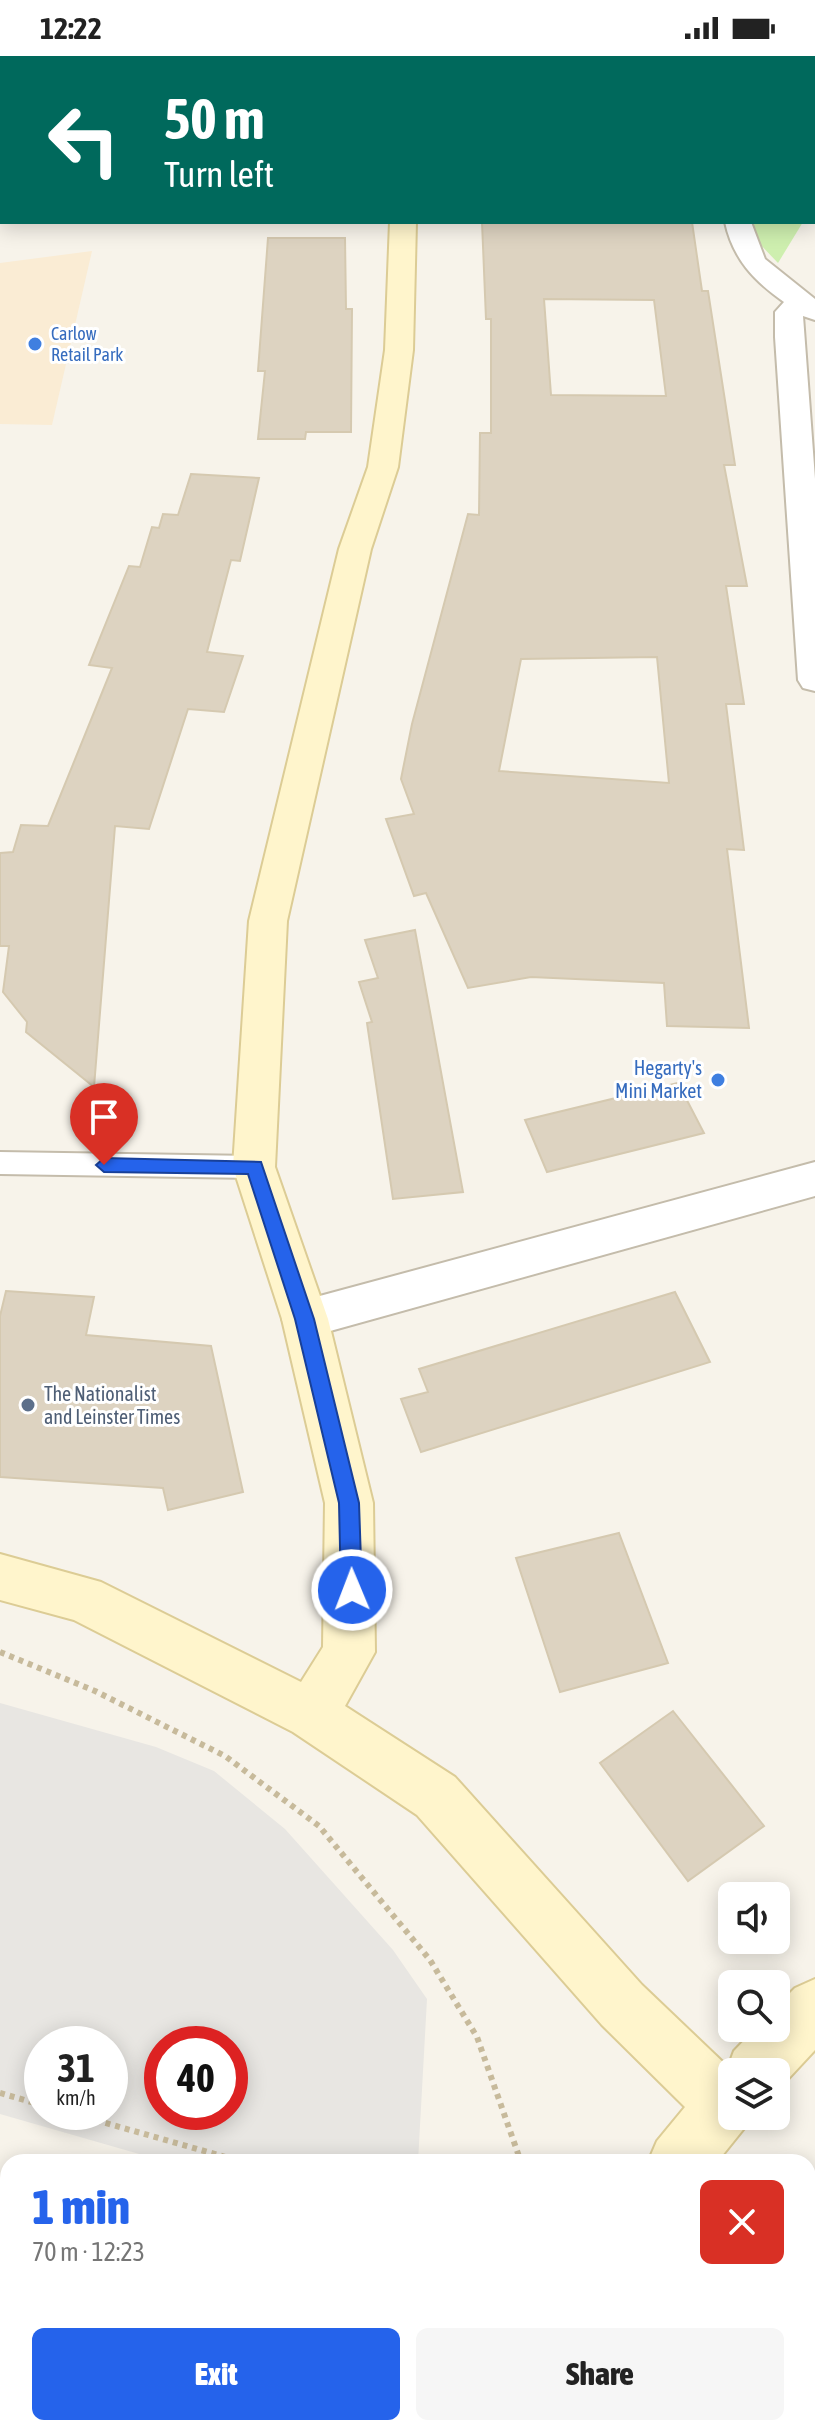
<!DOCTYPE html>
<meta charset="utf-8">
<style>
body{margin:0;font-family:"Asap Condensed",sans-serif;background:#f6f6f6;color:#222;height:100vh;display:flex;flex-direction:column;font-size:30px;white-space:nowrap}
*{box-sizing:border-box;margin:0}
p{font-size:26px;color:#767676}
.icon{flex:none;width:44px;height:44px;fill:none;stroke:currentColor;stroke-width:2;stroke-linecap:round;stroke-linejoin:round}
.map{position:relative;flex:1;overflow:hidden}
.details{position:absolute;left:0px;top:2098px;width:816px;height:282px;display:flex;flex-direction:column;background:#fff;border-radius:24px 24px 0 0;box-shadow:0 4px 20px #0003}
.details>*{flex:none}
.banner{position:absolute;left:0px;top:0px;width:816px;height:168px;box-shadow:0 4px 20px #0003;background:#00695c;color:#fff;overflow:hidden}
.buttons{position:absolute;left:718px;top:1826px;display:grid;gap:16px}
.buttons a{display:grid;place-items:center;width:72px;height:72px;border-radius:12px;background:#fff;box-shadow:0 4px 20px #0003;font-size:40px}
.speed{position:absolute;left:24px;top:1970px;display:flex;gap:16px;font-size:40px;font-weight:700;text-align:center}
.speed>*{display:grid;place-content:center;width:104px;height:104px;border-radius:50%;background:#fff;box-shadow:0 4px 20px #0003;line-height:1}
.speed small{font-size:20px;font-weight:400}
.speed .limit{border:12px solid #d22;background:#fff;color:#111}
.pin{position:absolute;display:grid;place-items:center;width:68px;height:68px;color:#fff;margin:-82px -34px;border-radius:50% 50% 50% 0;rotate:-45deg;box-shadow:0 0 8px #0007}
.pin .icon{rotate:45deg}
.me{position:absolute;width:88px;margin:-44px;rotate:359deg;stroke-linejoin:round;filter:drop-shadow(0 0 6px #0008)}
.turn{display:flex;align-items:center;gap:28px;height:168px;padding:0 32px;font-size:36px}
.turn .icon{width:104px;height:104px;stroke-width:2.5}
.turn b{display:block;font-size:56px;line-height:68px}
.round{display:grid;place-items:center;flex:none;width:84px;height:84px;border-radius:12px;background:#f6f6f6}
.headline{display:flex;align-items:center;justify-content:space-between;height:136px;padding:0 32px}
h1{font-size:48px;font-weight:800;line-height:60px;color:#2563eb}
.cta{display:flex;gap:16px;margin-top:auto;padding:16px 32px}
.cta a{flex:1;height:92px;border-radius:12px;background:#2563eb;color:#fff;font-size:32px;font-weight:800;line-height:92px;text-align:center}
.cta a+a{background:#f6f6f6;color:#222}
.status{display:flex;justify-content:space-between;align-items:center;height:56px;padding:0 40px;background:#fff;direction:ltr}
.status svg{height:22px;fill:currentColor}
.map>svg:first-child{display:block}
</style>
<div class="status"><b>12:22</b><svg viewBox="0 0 49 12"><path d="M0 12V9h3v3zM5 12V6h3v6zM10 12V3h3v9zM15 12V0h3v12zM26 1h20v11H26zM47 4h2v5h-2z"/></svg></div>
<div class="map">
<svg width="815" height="2379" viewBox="0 0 815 2379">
<rect width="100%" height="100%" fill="#f7f3ea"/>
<path fill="#faecd4" d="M92,195L52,369L0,368V207Z"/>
<g fill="#ceefaf">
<path d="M752,166H803L778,207L754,182Z"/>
<path d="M815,2166V2358L808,2356V2175Z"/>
</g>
<path fill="#e8e6e2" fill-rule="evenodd" d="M0,1647L156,1691L214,1715L285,1773L393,1894L427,1943L418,2106H167L0,2058ZM42,1988H110V2056H42ZM162,1988H230V2056H162Z"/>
<g fill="#a1d0f9">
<path d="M0,2163L8,2166V2285L0,2282Z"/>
<path d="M808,2356L815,2358V2379H646L649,2372H808Z"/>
<path d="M247,2372H377L372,2379H266Z"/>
</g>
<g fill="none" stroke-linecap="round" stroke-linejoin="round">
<path fill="#a1d0f9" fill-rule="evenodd" d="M461,2372H663L665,2379H464Z"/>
</g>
<g fill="#ddd3c1" stroke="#d5c9b0" stroke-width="2" fill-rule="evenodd">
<path d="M482,166H692L702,235H708L735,409H724L747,530H726L744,648H726L744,794L727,793L749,972L667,970L664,927L531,921L468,932L426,837L414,840L386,763L414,758L401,723L412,668L468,458L479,459L480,377H491V263H486ZM544,243L654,244L666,340L551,339ZM657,601L669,727L499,715L521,603Z"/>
<path d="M268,182H345L346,253H352L351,376H306L305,383H258L265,315H258Z"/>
<path d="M191,418L259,422L240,505L231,504L207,596L243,600L224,656L188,653L149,773L115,770L94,1031L26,976L27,966L3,936L9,890H0V797L13,796L21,769L48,770L112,612L89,609L129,510L140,511L152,471L159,472L163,458L178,459Z"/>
<path d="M415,874L463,1136L393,1143L367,967L372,966L359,926L378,922L365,884Z"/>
<path d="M678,1027L704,1077L547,1116L525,1064Z"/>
<path d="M6,1235L94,1241L86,1279L211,1290L243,1436L168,1454L163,1432L0,1421V1260Z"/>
<path d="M675,1236L710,1306L421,1396L401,1343L428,1336L419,1313Z"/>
<path d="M619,1477L668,1607L560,1636L516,1502Z"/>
<path d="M673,1655L764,1770L688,1825L600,1707Z"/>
</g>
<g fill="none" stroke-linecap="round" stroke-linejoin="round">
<g stroke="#c4bcab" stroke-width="4">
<path id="lane" d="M0,1096L254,1100L264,1103L268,1111L264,1119L254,1122L0,1118Z"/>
</g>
<g stroke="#c4bcab" stroke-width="4">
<g id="street">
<path d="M725,166H751L765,203L815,243V264L803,260L815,423V635L803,632L798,624L775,281V256L784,246C754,225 733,203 725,166Z"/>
<path d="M815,1106V1140L305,1282L289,1277L282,1263L289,1249L305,1244Z"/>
</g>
</g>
<g stroke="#dccc95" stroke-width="4">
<g id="secondary">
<rect x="403" y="0" width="22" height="2"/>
<path d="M714,0H739L740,2H715Z"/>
<rect x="814" y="40" width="1" height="14"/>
<path d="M390,166H416L413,294L398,411L371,493L287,865L275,1111L328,1263L373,1447L375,1596L345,1650L455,1721L642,1929L728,2011L734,1995L756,1972H776V1951L795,1932L815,1923V1994L776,2036V2016H732V2060H754L717,2106H648L657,2085L685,2051L602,1969L417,1759L293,1676L74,1564L0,1544V1498L101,1526L301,1626L323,1591L325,1447L282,1263L233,1111L249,865L339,493L368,411L385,294Z"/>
<path d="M454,2372H521L519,2379H451Z"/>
</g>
</g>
<g stroke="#c7ba9b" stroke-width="6" stroke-dasharray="5 5" stroke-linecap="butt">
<path d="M0,1596L95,1635L225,1700L319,1770L430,1904L477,1981L521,2106"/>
<path d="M0,2037L42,2049"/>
<path d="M67,2056L243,2106"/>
<path d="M808,2150L815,2151"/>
<path d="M394,2379L399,2372"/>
</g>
<use href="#lane" fill="#fff" fill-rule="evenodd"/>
<use href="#street" fill="#fff" fill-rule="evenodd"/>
<use href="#secondary" fill="#fff5cc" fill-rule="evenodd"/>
</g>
<path fill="#2563eb" stroke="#184099" stroke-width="2" d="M104,1102L261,1106L314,1263L359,1447L362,1534L359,1541L352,1544L344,1541L341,1534L339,1447L295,1263L248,1118L104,1116L96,1109Z"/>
<g fill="#3f7fe0" stroke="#fff" stroke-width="3">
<circle cx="35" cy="288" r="8"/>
<circle cx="718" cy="1024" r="8"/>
</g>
<circle fill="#5c6f8a" stroke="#fff" stroke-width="3" cx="28" cy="1349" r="8"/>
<g text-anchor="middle" stroke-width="6" stroke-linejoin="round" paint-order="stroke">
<g font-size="18" fill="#366cbe" stroke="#fff" text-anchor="start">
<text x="51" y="284">Carlow<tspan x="51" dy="21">Retail Park</tspan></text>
</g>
<g font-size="20" fill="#366cbe" stroke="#fff" text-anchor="end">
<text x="702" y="1019">Hegarty's<tspan x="702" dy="23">Mini Market</tspan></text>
</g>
<g font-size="20" fill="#4e5e75" stroke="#fff" text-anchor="start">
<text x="44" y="1345">The Nationalist<tspan x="44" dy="23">and Leinster Times</tspan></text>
</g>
</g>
</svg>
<div class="buttons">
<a><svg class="icon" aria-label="sound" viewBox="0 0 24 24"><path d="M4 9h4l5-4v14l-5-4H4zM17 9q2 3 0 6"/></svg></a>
<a><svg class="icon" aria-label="search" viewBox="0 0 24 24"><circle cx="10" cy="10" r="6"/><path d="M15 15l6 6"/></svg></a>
<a><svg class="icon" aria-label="layers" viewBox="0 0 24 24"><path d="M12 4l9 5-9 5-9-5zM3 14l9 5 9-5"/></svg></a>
</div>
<div class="speed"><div>31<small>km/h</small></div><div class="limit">40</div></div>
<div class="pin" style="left:104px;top:1109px;background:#d93025"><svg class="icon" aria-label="arrive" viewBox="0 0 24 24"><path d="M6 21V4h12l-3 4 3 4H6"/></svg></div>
<svg class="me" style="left:352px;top:1534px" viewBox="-20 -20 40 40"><circle r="17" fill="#2563eb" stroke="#fff" stroke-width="3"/><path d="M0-11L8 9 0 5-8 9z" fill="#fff"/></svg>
<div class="banner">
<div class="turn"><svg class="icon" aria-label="left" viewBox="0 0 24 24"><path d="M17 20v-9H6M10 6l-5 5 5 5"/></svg><div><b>50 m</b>Turn left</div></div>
</div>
<section class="details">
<div class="headline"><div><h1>1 min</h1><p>70 m · 12:23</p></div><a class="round" style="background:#d93025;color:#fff"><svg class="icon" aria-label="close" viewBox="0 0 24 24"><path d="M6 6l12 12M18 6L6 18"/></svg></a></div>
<div class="cta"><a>Exit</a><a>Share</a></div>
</section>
</div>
